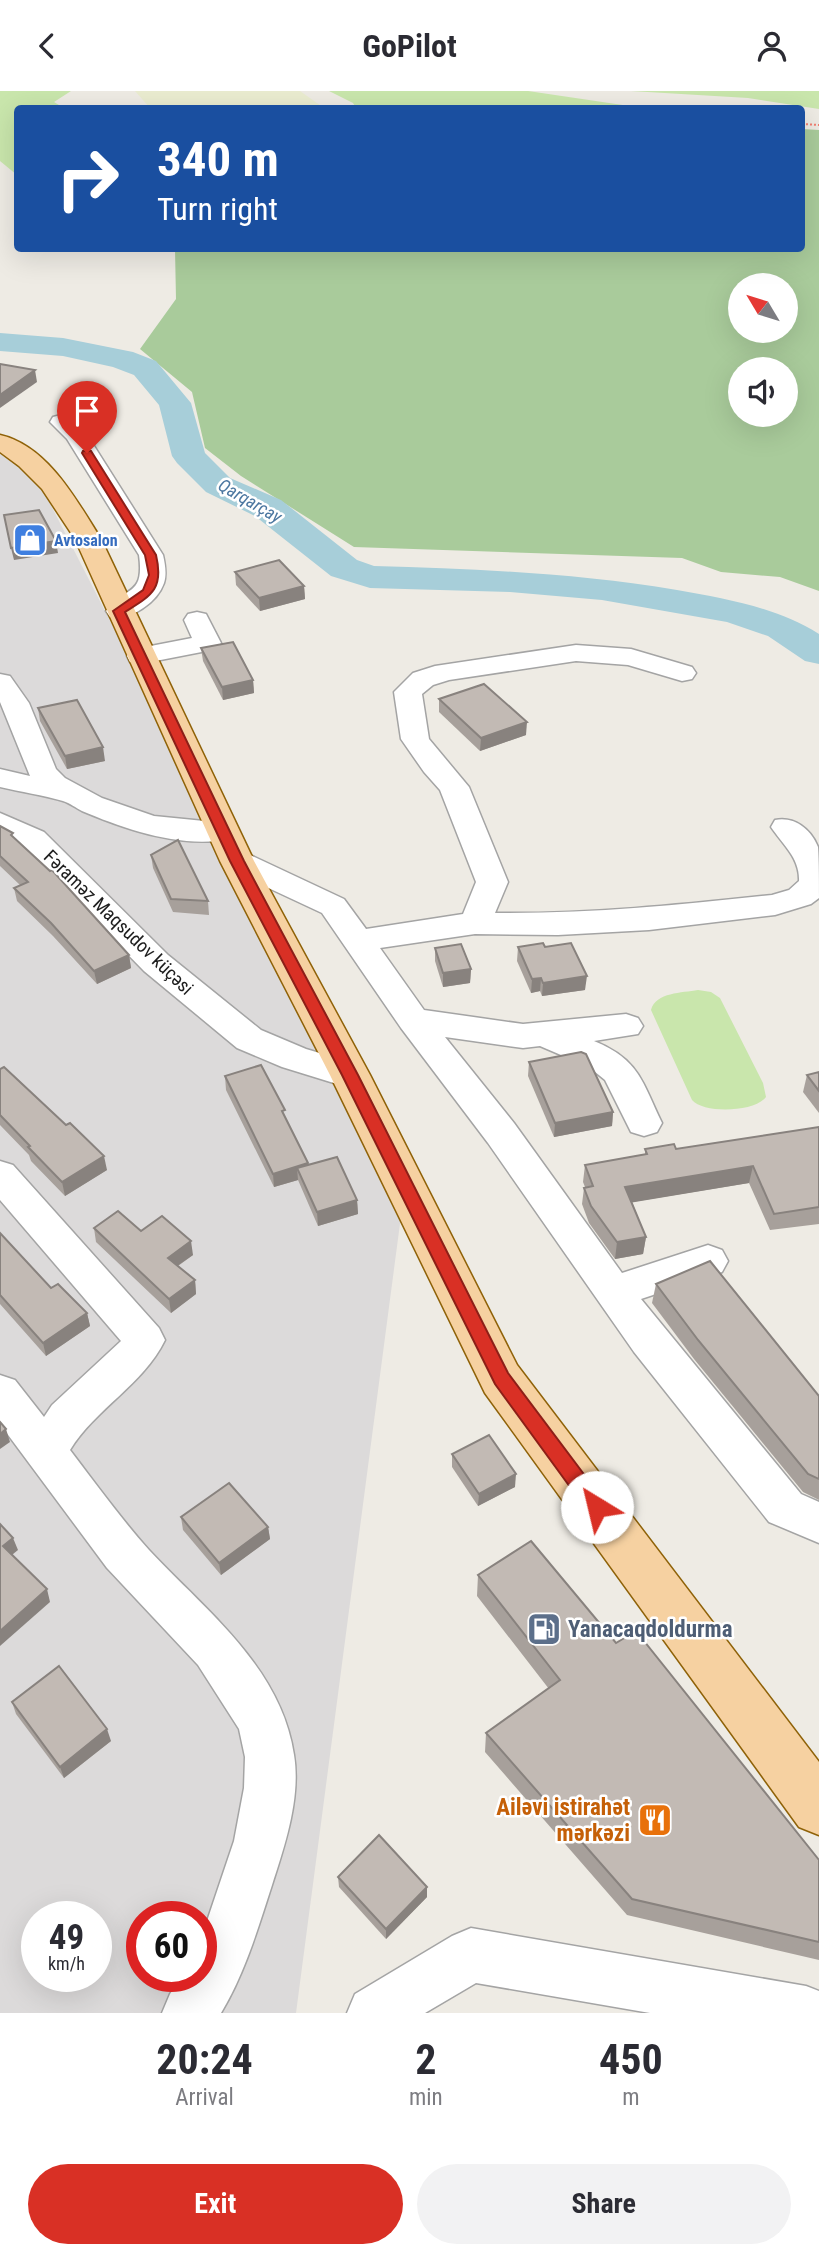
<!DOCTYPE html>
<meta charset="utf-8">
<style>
body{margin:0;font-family:"Roboto Condensed",sans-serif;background:#f2f2f3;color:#2b2b33;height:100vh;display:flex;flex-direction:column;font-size:26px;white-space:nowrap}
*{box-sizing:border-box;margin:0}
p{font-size:23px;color:#7c7c81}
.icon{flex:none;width:38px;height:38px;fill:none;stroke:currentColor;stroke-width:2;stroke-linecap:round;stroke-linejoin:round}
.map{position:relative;height:1922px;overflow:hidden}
.details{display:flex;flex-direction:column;background:#fff;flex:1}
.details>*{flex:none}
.guide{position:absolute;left:14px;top:14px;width:791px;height:147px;border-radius:7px;box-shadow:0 7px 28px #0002;background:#1a4fa0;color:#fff;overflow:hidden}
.needle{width:46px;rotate:308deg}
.fabs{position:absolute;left:728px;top:182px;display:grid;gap:14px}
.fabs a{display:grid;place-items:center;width:70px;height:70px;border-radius:50%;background:#fff;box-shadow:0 7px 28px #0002;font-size:35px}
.speed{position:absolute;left:21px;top:1810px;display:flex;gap:14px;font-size:35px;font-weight:700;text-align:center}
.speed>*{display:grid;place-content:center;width:91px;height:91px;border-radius:50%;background:#fff;box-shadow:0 7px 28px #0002;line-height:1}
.speed small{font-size:18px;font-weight:400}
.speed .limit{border:10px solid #d22;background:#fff;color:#111}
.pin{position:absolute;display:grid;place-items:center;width:60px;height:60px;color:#fff;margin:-72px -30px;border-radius:50% 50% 50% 0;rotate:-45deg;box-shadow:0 0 7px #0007}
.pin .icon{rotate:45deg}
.me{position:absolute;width:77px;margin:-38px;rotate:324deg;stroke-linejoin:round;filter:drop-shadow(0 0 5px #0008)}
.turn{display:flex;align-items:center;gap:24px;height:147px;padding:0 28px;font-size:32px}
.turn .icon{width:91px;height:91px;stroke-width:2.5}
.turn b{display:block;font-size:49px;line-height:60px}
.eta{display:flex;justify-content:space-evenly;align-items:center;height:119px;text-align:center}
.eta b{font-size:42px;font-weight:700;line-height:49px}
.button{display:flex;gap:14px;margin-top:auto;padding:14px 28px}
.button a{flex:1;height:80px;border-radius:42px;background:#d93025;color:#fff;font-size:28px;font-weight:700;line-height:80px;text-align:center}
.button a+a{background:#f2f2f3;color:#2b2b33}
header{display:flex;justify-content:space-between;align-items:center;height:91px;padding:0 28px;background:#fff;font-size:32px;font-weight:700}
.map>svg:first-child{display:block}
</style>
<header><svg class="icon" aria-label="back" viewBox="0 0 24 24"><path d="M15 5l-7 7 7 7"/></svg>GoPilot<svg class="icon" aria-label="person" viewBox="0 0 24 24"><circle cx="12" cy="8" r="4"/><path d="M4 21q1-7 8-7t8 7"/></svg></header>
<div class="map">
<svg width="819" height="1922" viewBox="0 0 819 1922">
<rect width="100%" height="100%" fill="#eeebe4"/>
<path fill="#dcdada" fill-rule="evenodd" d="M0,363L39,391L124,557L401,1125L296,1922H0ZM37,1825H96V1885H37ZM142,1825H201V1885H142Z"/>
<path fill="#eaecd0" d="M135,0H300L324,17H150Z"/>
<g fill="#c9e6ac">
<path d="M0,0H71L54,11L64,17L18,18L17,84L0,70Z"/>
<path d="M329,0H528L643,17H356L353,12Z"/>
<path d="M631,0H819V18L748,7Z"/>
<path d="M698,899L711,901L720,907L763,992L766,1006C755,1021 704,1023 692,1009L651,919C656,901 682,902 698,899Z"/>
</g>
<path fill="#a9cb9b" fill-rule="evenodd" d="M802,38L819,39V500L780,486L721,481L682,467L354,456L241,385L205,357L192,301L140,258L176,208L175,158H802ZM740,194H786V240H740ZM740,278H786V324H740Z"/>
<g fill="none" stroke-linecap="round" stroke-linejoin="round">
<path fill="#a7ced9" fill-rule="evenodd" d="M0,242L63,247L133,261L156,270L191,312L205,362L230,387L281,409L357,469L374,475C477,478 575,482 677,499C727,508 776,516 819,543V573L805,570L768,545L727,531L602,509L510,501L370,497L331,485L255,425L206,401L177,372L172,365L159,314L134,284L113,276L63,265L0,260Z"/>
<g stroke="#a4a4a4" stroke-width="3">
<g id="minor">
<path d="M61,324L69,326L84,339L163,464C165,473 167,483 164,492C157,512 130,530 110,526L106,520C124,494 145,507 139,464L67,348L50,331L53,326Z"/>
<path d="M197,521L206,523L221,552L217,558L140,573L130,571L127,565L130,559L192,547L184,529L188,523Z"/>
<path d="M576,554L631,558L692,576L696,582L692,588L682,590L628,574L576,570L449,589L433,594L422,603L429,648L469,696L508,791L495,822C589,823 680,814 772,804L789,799L799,790C800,767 783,754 771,736L775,729C794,725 811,738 818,756C819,769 819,793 819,807L811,813L775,824L649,839L558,844L475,843L380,857L424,919L523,933L626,923L638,927L643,935L638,943L594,950C640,969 642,991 662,1032L657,1041L644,1045L631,1041L605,989L589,976L540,955L523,957L445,946L514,1032L622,1182L708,1154L722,1159L728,1170L722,1181L641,1208L801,1403L819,1411V1452L769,1431L634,1261L488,1052L401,937L322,822L226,777L221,770L226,763L237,760L248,763L344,808L366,838L463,823L476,791L440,699L424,681L401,648L394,601L413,582L435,575Z"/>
<path d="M0,583L10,585L29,612L56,678L65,687L102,707L154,725L234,733L238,740L234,747C185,759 127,739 82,720C76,717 70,712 63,710C43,704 21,701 0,696V678L30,685L0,611Z"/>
<path d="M0,722L44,741L168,864L261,939L306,958L363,975L368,984L363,993L350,997L282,976L237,957L144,880L22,755L0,743Z"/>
<path d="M0,1070L13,1074L159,1237L165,1249C143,1294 96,1317 70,1359C96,1393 121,1428 149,1459C206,1520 281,1576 294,1664C301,1706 285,1754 272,1794C258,1837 245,1882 221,1922H162L170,1903L182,1885H201V1848L234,1750L244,1697L245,1666L239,1638L198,1574L107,1477L0,1333V1284L15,1289L44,1326L52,1314L121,1250L0,1109Z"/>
<path d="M471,1837L806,1895L819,1900V1922H650L476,1892L425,1922H347L355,1903L452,1845Z"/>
</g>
</g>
<g stroke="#8f6208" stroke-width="3">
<path id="major" d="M0,344C48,355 77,410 101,448L254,770L370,984L517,1274L819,1671V1744L799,1736L485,1302L330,984L220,770L75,448L42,398L19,375L0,361Z"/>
</g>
<path stroke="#f27e71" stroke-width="2" stroke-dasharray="2 2" stroke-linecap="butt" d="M802,33L819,34"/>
<use href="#minor" fill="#fff" fill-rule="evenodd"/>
<use href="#major" fill="#f6d1a1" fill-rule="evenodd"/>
</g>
<g fill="#a7a09b">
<path d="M235,481L304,495L305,508L260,520L236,494Z"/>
<path d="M201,557L253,589L254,602L223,609L203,570Z"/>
<path d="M439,608L526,644L480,660L439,621Z"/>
<path d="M38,617L105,670L67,678L40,630Z"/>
<path d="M0,735L15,748L129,864L131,877L97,893L53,845L17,810L14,797L20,794L0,775Z"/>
<path d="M151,764L208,810L209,824L173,821L153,777Z"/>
<path d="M518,856H545L585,899L542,905L540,900L531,902L517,870Z"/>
<path d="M435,857L471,878L470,892L443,896L435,870Z"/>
<path d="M529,971L613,1021L612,1035L554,1046L528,985Z"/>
<path d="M0,978L107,1079L65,1105L31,1070L29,1064L0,1034Z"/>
<path d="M819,981V1022L803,1001L807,984Z"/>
<path d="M225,985L286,1028L308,1074L357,1109L358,1123L318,1135L298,1089L274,1096L226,999Z"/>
<path d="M819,1036V1133L770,1139L749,1092L632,1111L646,1146L643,1163L615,1168L589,1132L582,1113L584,1097L585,1096L583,1091L585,1074L645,1063V1058H676Z"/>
<path d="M94,1137L141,1140L193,1164L178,1175L195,1189L196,1203L171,1222L96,1151Z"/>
<path d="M0,1142L51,1197L87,1222L90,1235L46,1265L0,1213Z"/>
<path d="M656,1193L819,1305V1409L803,1401L694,1268L652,1212Z"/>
<path d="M452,1363L515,1396L478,1415L452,1376Z"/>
<path d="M181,1426L268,1436L270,1448L221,1484L183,1439Z"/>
<path d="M478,1484L616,1552L819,1769V1869L627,1824L485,1661L486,1642L549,1598L477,1505Z"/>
<path d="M12,1611L111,1650L64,1687L16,1623Z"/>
<path d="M338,1786L427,1796V1806L386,1848L339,1796Z"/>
</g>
<g fill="#88827e">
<path d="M35,279L37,291L0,317V304Z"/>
<path d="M56,450L58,462L14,469L11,457Z"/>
<path d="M304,495L305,508L260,520L259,507Z"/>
<path d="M253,589L254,602L223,609L222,596Z"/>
<path d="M527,631L526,644L480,660L481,647Z"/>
<path d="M103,656L105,670L67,678L65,665Z"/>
<path d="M129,864L131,877L97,893L94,880Z"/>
<path d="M471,878L470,892L443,896V882Z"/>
<path d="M587,885L585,899L542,905L543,892Z"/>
<path d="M541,887L540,900L531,902L532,888Z"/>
<path d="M613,1021L612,1035L554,1046L555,1032Z"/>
<path d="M104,1065L107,1079L65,1105L62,1091Z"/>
<path d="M308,1072L309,1086L297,1077L298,1089L274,1096L273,1083Z"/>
<path d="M753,1075L749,1092L623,1113L625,1096Z"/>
<path d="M357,1109L358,1123L318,1135L317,1121Z"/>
<path d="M646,1146L643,1163L615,1168L617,1151Z"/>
<path d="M191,1150L193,1164L170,1180L168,1167Z"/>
<path d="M195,1189L196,1203L171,1222L169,1208Z"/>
<path d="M87,1222L90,1235L46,1265L43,1252Z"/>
<path d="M6,1338L10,1351L0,1358V1343Z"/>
<path d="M516,1383L515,1396L478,1415L479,1403Z"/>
<path d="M268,1436L270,1448L221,1484L219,1472Z"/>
<path d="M13,1447L18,1459L7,1468L3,1455Z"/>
<path d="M47,1498L50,1511L0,1555V1540Z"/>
<path d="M107,1638L111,1650L64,1687L60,1676Z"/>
<path d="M427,1796V1806L386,1848V1838Z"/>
</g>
<g fill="#c2bab4" stroke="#88827e" stroke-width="2">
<path d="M0,273L35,279L0,304Z"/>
<path d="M39,419L56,450L11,457L4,424Z"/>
<path d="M279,469L304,495L259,507L235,481Z"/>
<path d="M233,551L253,589L222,596L201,557Z"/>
<path d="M484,593L527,631L481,647L439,608Z"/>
<path d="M77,609L103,656L65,665L38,617Z"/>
<path d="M0,735L13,742L11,744L50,780L52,779L129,864L94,880L51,832L14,797L28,791L0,765Z"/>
<path d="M178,749L208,810L171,808L151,764Z"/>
<path d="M543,852L545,856L571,852L587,885L543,892L541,887L532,888L518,856Z"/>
<path d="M461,853L471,878L443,882L435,857Z"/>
<path d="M581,961L586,963L613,1021L555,1032L529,971Z"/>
<path d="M261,974L285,1019L282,1020L308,1072L273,1083L225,985Z"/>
<path d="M4,976L66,1034L70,1032L104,1065L62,1091L28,1056L30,1055L0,1024V978Z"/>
<path d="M819,981V1000L807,984Z"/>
<path d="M819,1036V1116L774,1123L753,1075L625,1096L646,1146L617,1151L591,1115L584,1097L593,1095L585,1074L647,1063L645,1058L674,1053L676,1058Z"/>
<path d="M337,1066L357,1109L317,1121L297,1077Z"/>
<path d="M118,1120L141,1140L162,1125L191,1150L168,1167L195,1189L169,1208L94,1137Z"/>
<path d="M0,1142L51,1197L58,1193L87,1222L43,1252L0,1204Z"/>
<path d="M710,1170L819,1305V1388L808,1383L698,1249L656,1193Z"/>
<path d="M0,1331L6,1338L0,1343Z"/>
<path d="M489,1344L516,1383L479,1403L452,1363Z"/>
<path d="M229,1392L268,1436L219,1472L181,1426Z"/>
<path d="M0,1433L13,1447L3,1455L47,1498L0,1540Z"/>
<path d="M531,1450L616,1552L636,1540L819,1769V1851L632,1808L486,1642L560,1589L478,1484Z"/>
<path d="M59,1575L107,1638L60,1676L12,1611Z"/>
<path d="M379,1744L427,1796L386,1838L338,1786Z"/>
</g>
<path fill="#d93025" stroke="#8d1f18" stroke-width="2" d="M83,360H91L156,464C164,498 152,504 125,521L244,770L358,984L508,1282L604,1410L607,1416L604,1422L597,1425L589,1422L495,1293L342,984L230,770L113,520L143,499L149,484L145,464L82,362Z"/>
<defs>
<g id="shop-square" transform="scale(1.75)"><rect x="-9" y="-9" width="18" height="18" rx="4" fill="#3f7fe0" stroke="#fff"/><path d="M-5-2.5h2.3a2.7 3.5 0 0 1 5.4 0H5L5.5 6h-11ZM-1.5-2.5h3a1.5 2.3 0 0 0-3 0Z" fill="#fff"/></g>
<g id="fuel-square" transform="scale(1.75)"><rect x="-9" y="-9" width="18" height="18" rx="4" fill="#5c6f8a" stroke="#fff"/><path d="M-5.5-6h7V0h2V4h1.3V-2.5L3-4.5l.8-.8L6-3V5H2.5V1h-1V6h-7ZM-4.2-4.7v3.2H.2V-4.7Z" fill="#fff"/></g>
<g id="restaurant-square" transform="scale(1.75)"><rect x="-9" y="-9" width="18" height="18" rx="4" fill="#e8710a" stroke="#fff"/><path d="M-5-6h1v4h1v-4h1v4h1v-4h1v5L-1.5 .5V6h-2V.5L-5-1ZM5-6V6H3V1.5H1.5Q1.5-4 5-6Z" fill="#fff"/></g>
</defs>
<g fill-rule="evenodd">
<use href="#shop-square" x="30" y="449"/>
<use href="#fuel-square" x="544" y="1538"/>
<use href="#restaurant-square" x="655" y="1729"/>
</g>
<g text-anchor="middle" stroke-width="5" stroke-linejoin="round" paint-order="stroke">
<g font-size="16" font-weight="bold" fill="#366cbe" stroke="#fff" text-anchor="start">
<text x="54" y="455">Avtosalon</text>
</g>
<g font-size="18" font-style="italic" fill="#4c77a0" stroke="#fff">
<text transform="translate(250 410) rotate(30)" y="6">Qarqarçay</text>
</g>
<g font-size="19" fill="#1d1d1d" stroke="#fff">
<text transform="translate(119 831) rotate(44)" y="7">Fəraməz Maqsudov küçəsi</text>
</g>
<g font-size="23" font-weight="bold" fill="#4e5e75" stroke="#fff" text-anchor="start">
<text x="568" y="1546">Yanacaqdoldurma</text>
</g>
<g font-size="23" font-weight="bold" fill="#c56008" stroke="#fff" text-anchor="end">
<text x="630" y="1724">Ailəvi istirahət<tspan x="630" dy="26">mərkəzi</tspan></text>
</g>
</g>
</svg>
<div class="fabs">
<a><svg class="needle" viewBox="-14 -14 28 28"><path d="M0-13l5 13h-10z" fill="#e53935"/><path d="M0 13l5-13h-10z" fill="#7c7c81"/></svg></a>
<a><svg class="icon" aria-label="sound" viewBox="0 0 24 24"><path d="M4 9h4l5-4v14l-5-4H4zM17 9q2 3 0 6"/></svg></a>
</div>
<div class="speed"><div>49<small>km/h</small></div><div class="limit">60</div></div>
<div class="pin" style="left:87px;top:362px;background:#d93025"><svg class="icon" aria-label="arrive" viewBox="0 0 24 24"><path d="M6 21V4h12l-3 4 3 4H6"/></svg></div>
<svg class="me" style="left:597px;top:1416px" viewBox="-20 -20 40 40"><circle r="19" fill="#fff"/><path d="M0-13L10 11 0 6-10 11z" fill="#d93025"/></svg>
<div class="guide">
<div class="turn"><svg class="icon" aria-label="right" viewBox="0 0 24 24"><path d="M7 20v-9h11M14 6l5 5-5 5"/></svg><div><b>340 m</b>Turn right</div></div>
</div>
</div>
<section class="details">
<div class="eta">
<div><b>20:24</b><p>Arrival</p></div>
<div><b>2</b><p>min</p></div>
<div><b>450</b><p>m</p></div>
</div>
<div class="button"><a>Exit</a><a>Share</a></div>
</section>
